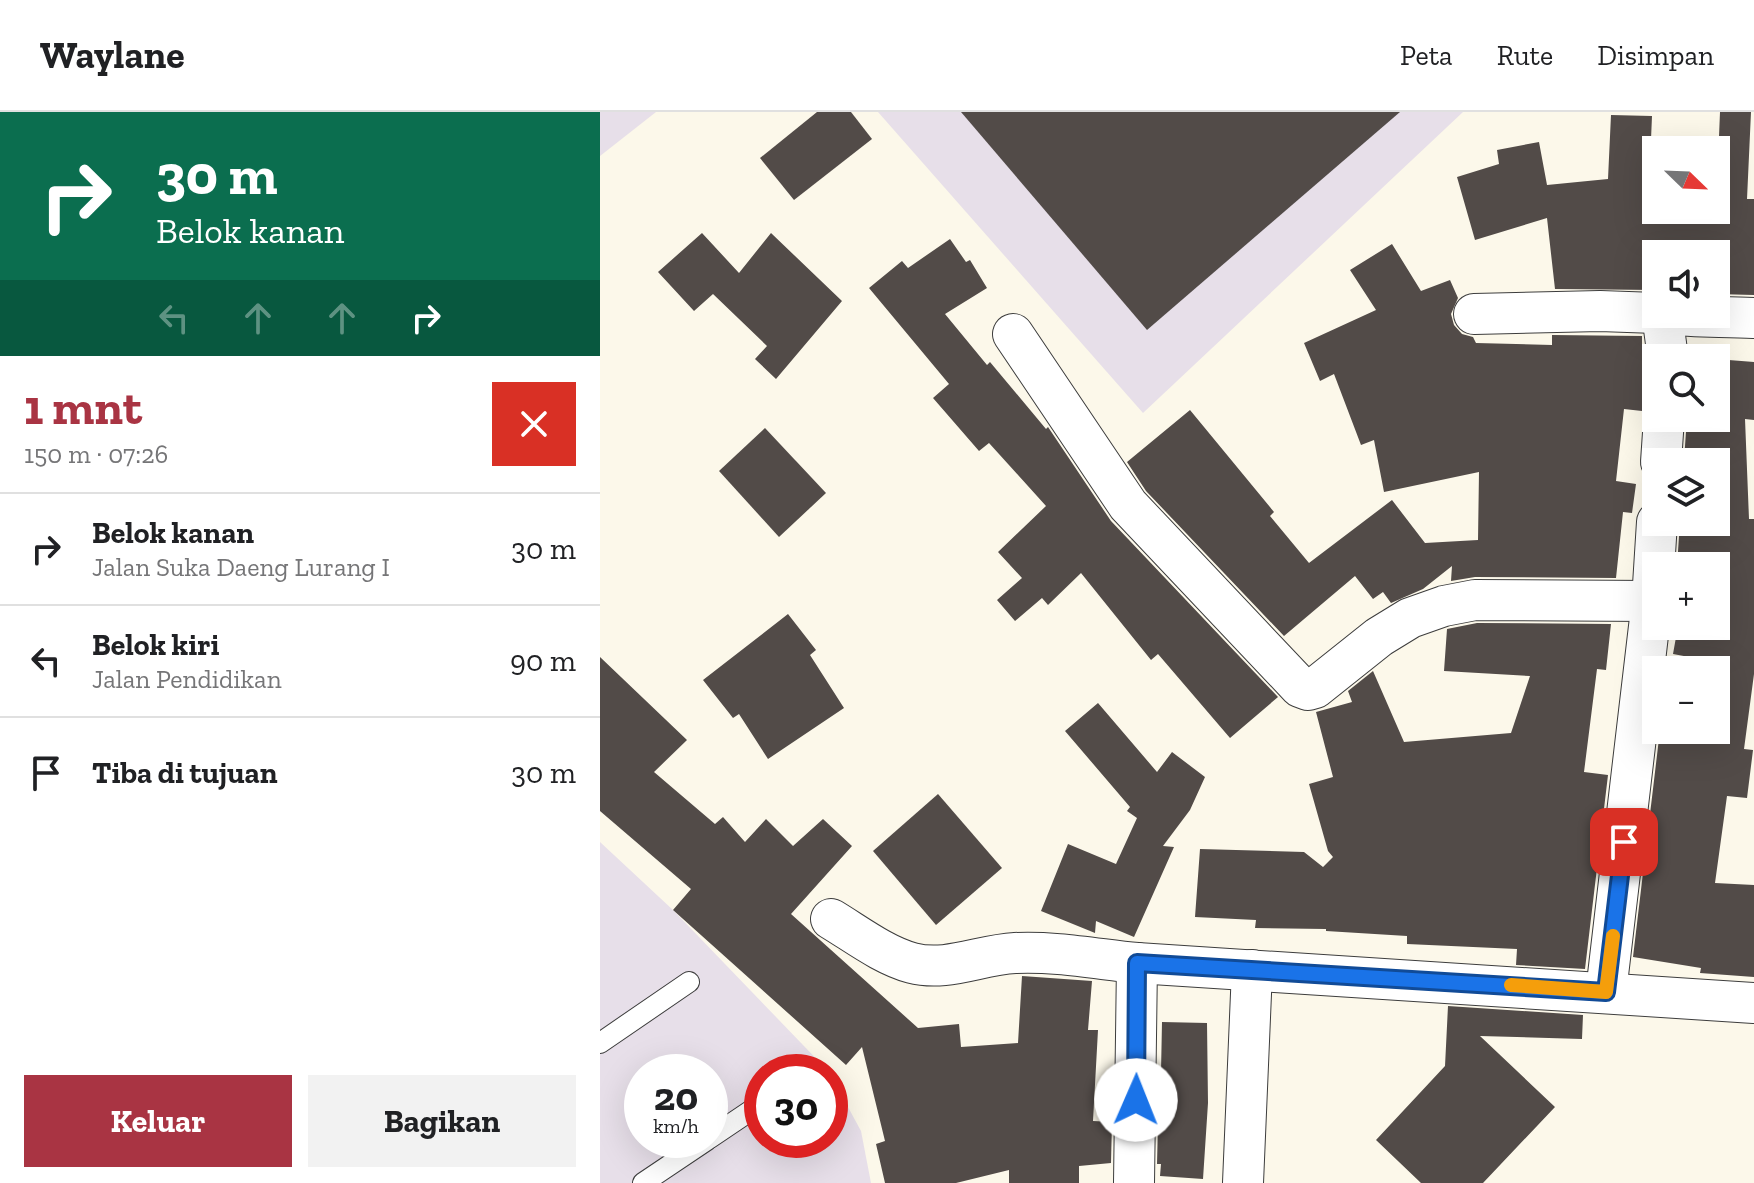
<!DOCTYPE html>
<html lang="id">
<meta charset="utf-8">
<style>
body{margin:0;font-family:"Zilla Slab",serif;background:#f2f2f2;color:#202124;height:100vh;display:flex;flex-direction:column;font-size:30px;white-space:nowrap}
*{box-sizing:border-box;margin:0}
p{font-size:26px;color:#757577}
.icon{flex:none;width:44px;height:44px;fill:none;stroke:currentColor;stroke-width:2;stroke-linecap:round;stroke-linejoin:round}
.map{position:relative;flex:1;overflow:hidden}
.details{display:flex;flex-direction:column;background:#fff;width:600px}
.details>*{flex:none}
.guide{background:#0b6e4f;color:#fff;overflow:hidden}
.needle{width:52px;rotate:113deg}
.controls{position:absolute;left:1042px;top:24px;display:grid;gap:16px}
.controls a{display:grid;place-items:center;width:88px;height:88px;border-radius:0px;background:#fff;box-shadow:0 8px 32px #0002;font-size:40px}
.speed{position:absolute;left:24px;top:942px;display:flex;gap:16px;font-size:40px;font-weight:700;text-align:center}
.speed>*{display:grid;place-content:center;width:104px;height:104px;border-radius:50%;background:#fff;box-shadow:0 8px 32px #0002;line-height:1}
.speed small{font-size:20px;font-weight:400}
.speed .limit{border:12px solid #d22;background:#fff;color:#111}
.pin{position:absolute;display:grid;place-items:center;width:68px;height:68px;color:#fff;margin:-34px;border-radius:16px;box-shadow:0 4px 12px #0006}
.me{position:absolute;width:88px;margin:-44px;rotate:1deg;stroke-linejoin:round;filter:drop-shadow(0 0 6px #0008)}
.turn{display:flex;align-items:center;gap:28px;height:168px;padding:0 24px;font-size:36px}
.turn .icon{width:104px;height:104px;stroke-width:2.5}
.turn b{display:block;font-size:56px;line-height:68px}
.lanes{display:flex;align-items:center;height:76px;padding:0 24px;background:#0003;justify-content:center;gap:40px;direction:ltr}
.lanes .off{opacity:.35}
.round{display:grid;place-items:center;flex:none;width:84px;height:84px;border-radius:0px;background:#f2f2f2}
.summary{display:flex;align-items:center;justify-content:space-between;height:136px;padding:0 24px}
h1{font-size:48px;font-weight:800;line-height:60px;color:#a93443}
.cta{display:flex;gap:16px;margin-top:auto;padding:16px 24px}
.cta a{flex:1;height:92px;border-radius:0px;background:#a93443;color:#fff;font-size:32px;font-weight:800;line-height:92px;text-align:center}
.cta a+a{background:#f2f2f2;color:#202124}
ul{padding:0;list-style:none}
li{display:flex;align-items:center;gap:24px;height:112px;padding:0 24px;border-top:2px solid #e0e0e0}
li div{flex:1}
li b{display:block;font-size:30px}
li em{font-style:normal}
header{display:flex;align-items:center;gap:48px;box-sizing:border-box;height:112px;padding:0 40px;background:#fff;border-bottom:2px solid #e0e0e0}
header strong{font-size:38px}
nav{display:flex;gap:44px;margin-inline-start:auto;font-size:28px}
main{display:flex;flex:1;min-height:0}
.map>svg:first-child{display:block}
</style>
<header>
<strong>Waylane</strong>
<nav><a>Peta</a><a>Rute</a><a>Disimpan</a></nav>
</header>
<main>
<section class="details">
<div class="guide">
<div class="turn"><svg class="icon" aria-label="right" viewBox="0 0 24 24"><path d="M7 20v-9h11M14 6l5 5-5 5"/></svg><div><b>30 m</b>Belok kanan</div></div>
<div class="lanes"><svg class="icon off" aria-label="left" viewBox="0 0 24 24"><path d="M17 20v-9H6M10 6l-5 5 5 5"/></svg><svg class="icon off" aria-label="ahead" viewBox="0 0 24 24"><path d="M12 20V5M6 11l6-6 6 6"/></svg><svg class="icon off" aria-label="ahead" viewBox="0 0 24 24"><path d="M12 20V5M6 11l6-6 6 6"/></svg><svg class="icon" aria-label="right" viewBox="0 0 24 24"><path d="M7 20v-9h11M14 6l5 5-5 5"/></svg></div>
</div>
<div class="summary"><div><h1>1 mnt</h1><p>150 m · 07:26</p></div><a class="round" style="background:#d93025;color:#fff"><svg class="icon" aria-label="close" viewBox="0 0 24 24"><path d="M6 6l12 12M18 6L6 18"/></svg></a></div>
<ul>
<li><svg class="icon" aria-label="right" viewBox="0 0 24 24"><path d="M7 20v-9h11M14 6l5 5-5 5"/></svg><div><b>Belok kanan</b><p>Jalan Suka Daeng Lurang I</p></div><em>30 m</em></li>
<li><svg class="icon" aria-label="left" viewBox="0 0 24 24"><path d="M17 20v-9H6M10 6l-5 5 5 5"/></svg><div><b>Belok kiri</b><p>Jalan Pendidikan</p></div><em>90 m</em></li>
<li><svg class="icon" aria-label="arrive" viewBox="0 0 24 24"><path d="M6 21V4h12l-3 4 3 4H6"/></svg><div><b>Tiba di tujuan</b></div><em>30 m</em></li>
</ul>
<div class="cta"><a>Keluar</a><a>Bagikan</a></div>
</section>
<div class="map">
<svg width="1154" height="1071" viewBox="0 0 1154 1071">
<rect width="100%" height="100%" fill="#fcf8ea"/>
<g fill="#e7dfe9" fill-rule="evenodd">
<path d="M0,0H56L0,44Z"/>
<path d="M278,0H863L543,301Z"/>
<path d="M0,730L73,798L229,960H162V1028H230V962L261,1019L271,1071H0ZM42,960H110V1028H42Z"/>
</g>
<g fill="#524b48">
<path d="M217,0H251L272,27L194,88L160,46Z"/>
<path d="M361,0H800L547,218Z"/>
<path d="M1120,0H1151L1147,87H1154V183L1116,182V142H1056V178L955,177L947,106L875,128L857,65L899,52L897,38L939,30L947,73L1008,67L1011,3L1052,4L1048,98H1116Z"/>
<path d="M102,121L139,161L171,121L242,189L176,267L155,247L167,234L113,182L94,199L58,160Z"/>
<path d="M350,127L366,150L370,148L387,176L345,202L387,253L390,250L446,317L448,315L511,409L678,585L630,626L558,542L551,548L481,461L448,493L442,486L415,509L397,488L422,466L398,440L446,394L389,331L379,339L333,286L349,272L269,176L302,149L308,156Z"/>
<path d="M792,132L821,179L850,168L858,186L851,202L854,213L862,222L873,225L876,231L952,233V223L1042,224V299L1024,297L1016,369L1036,372L1032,401L1023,400L1016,466L875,465L851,469L852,454L823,477L791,491L783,480L773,487L755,464L684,524L546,379L527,350L590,298L674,400L670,404L709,451L792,388L825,431L878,428L879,360L784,380L774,328L761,333L734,262L720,269L704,231L776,198L750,158Z"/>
<path d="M1116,247L1154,250V308L1145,307L1149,407H1154V562L1144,637L1153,638L1147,686L1127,684L1115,771L1154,773V865L1100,861L1101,856L1033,845L1060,618H1116V550L1073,542L1078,514H1116V454H1077L1080,410H1116V350H1084V348L1087,306H1116Z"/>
<path d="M165,316L226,381L179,425L119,359Z"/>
<path d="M188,502L216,538L210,543L244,596L168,647L139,602L133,606L103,568Z"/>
<path d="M877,511L1011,512L1006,558L997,557L984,660L1008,663L985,857L916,853L917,837L807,832V824L726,819V817L655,816L656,808L595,805L600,737L704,740L723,755L733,745L728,739L709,672L733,665L716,600L752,590L748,579L773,559L804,630L911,621L930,564L844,559L847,517Z"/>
<path d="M0,545L87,628L54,660L115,712L123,705L145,730L166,707L193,734L223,707L252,734L191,802L318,916L359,912L361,935L418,931L422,864L492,869L488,918H498L493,1009L512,1010L511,1051L479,1054V1071H409V1058L356,1071H285L276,1032L285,1029L262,935L246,953L73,798L91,777L0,699Z"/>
<path d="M498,591L557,660L572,640L605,665L590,698L563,734L574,735L534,825L496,809L495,821L441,799L468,732L516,752L537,706L527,699L530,695L465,619Z"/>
<path d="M338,682L402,756L336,813L273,739Z"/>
<path d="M848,894L983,903L982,927L880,924L955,995L883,1071H821L776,1028L845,954Z"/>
<path d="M562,910L607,911L608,991L603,1067L560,1064L561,1052H557L558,1011H560Z"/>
</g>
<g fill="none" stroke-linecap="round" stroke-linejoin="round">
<g stroke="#3d3d3d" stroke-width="22">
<g id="service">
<path d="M0,931L89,870"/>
<path d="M110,1026L156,995"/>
<path d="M43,1071L107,1028"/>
</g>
</g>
<g stroke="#3d3d3d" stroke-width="42">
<g id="minor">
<path d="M874,202L1000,199L1056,201"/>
<path d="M1062,202L1068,246"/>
<path d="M1067,202C1096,206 1125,204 1154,206"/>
<path d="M413,222L528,393L700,575L708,578L715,576L779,525L810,506L844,494L875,488L1052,489"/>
<path d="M1061,350L1064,306"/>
<path d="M231,807C256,822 283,843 312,851C347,860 379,843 415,841C455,839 497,847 537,851L534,1071"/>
<path d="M537,851L1154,891"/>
<path d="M1006,880L1052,489L1057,410"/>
<path d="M643,1071L652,858"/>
</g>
</g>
<use href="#service" stroke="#fff" stroke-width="20"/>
<use href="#minor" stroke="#fff" stroke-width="40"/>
</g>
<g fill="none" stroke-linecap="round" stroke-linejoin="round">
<g stroke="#114b97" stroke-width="20">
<path id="route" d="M536,988L537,851L1006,880L1024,730"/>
</g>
<use href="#route" stroke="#1a73e8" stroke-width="14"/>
<path stroke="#f59e0b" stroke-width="14" d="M911,873L1006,880L1013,824"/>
</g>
</svg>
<div class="controls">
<a><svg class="needle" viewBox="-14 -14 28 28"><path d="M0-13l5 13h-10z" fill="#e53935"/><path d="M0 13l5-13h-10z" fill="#757577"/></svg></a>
<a><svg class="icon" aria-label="sound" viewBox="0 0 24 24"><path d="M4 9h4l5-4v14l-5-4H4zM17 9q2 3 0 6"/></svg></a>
<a><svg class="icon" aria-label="search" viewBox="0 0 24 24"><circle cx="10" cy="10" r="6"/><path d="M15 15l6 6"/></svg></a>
<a><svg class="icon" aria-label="layers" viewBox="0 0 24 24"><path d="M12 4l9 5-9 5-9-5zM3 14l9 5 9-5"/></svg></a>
<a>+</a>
<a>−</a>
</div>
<div class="speed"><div>20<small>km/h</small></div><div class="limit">30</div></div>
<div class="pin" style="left:1024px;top:730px;background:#d93025"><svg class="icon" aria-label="arrive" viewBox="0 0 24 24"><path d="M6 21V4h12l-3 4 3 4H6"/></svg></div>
<svg class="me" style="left:536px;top:988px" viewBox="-20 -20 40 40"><circle r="19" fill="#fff"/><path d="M0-13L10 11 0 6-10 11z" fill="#1a73e8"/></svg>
</div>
</main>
